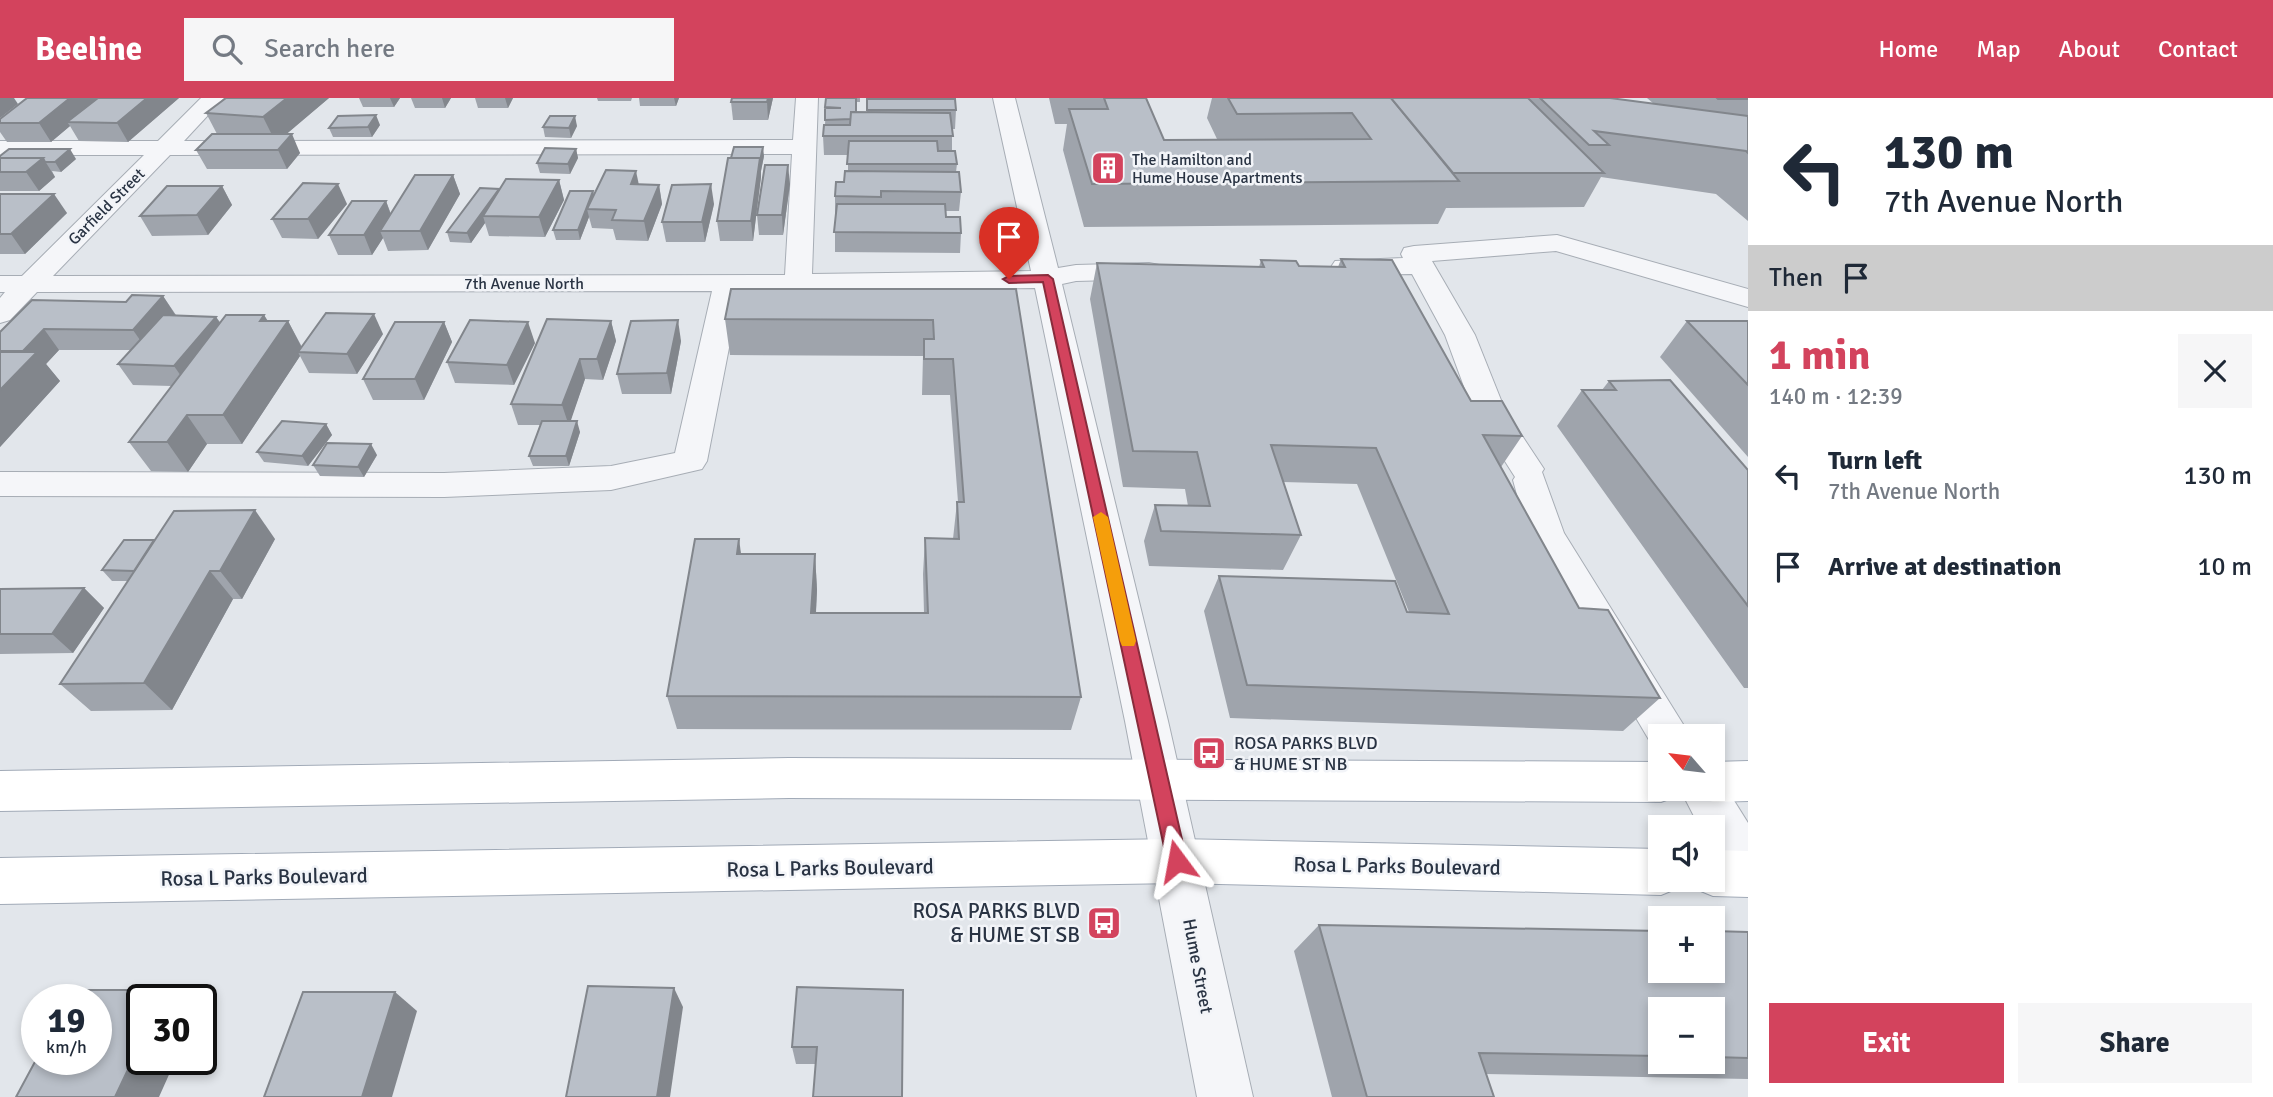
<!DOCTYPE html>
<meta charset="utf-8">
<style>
body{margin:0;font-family:Signika,sans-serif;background:#f6f6f7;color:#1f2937;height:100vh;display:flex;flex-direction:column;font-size:26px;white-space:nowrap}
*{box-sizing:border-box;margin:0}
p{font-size:23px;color:#747a83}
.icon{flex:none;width:38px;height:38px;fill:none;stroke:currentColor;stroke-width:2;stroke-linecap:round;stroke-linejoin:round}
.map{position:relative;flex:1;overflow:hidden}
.drawer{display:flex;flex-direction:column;background:#fff;width:525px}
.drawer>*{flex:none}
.top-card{background:#fff;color:#1f2937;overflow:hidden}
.needle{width:46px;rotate:298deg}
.controls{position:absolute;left:1648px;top:626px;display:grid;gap:14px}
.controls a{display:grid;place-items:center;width:77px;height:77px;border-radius:0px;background:#fff;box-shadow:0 4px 10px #0003;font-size:35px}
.speed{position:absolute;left:21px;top:886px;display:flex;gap:14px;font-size:35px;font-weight:700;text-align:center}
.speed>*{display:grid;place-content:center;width:91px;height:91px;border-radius:50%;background:#fff;box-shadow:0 4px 10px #0003;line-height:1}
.speed small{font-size:18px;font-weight:400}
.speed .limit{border:4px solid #111;border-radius:10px;background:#fff;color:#111}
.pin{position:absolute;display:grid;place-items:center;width:60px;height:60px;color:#fff;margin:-72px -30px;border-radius:50% 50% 50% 0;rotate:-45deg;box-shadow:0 0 7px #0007}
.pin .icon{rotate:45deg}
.me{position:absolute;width:77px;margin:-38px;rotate:347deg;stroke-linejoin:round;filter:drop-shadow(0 0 5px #0008)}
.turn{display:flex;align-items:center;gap:24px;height:147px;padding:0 21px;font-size:32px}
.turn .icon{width:91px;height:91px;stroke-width:2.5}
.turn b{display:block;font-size:49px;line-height:60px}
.then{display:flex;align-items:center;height:66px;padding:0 21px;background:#0003;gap:14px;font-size:26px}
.round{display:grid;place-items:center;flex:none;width:74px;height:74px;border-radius:0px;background:#f6f6f7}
.head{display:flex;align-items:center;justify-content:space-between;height:119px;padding:0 21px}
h1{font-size:42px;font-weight:700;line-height:52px;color:#d3435d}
.primary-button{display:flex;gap:14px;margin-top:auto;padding:14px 21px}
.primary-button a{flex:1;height:80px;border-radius:0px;background:#d3435d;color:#fff;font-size:28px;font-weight:700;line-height:80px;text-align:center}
.primary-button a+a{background:#f6f6f7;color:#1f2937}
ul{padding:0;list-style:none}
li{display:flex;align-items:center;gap:21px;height:91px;padding:0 21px}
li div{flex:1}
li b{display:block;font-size:26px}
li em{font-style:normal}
header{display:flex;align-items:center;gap:42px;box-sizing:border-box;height:98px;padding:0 35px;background:#d3435d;color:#fff}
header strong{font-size:33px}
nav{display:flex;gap:38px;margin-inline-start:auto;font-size:24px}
.search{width:490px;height:63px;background:#f6f6f7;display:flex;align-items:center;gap:18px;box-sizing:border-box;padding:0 24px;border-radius:0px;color:#747a83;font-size:26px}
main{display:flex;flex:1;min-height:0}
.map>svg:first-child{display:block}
</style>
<header>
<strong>Beeline</strong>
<div class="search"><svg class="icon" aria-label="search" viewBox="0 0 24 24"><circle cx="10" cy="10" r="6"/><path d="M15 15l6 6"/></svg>Search here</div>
<nav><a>Home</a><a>Map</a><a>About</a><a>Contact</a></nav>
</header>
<main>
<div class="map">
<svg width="1748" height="999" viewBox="0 0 1748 999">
<rect width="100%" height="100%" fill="#e2e6eb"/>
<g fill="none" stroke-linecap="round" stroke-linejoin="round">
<g stroke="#a7adb5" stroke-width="2">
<g id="minor">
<path d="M201,0H224L184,43L793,42L796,0H818L812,176L1031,173L993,0H1015L1058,170L1076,167L1149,165L1159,167L1163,173L1159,179L1149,181L1076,183L1062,186L1168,623L1253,999H1197L1125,623L1035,190L740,193L707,363L702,371L611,392L444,399L0,398V374L444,375L611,368L675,355L712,193L37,194L10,222L0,225V200L5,194H0V178H22L144,57H0V43H158ZM792,56L785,177L53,178L170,57Z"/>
<path d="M1557,137L1748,191V209L1556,153L1432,163L1475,237L1505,312L1544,371L1542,374L1564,435L1691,639H1661V654L1655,652L1528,437L1513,382L1515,379L1473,313L1445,237L1412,176L1345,177L1335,175L1331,169L1335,163L1403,160L1401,156L1404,150L1414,148Z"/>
<path d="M1713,675L1718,677L1748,725V789L1731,783L1713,752V730H1700L1680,691H1713Z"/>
</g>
</g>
<g stroke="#a1aab7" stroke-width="2">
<g id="major">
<path d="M789,660L1661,664V691H1680L1677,698L1661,704L789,700L0,713V673Z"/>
<path d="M1748,663V703L1713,704L1697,698L1694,691H1713V664Z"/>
<path d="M1177,741L1661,751V782H1681L1678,790L1661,797L1177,785L0,806V760Z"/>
<path d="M1713,752L1748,753V799L1713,798L1696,791L1692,782H1713Z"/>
</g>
</g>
<use href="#minor" fill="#f5f6f9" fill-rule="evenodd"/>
<use href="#major" fill="#fff" fill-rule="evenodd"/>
</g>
<g fill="#9fa4ac" fill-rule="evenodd">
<path d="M27,0H179L128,44L79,43L70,28L51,44H7L0,34V21Z"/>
<path d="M226,0H329L286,36L300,55L287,71H207L196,52L217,36L206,15Z"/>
<path d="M359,0H400L394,9H363Z"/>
<path d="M411,0H451L445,10H415Z"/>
<path d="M475,0H513L508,10H478Z"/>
<path d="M597,0H632L631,3H598Z"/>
<path d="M639,0H679L676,8H640Z"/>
<path d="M732,0H773L768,22H733L731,4Z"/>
<path d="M826,0H860V4H856V14H867L868,0H951L956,12L955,31H952V53L957,66L956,74L961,94L959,113H946V119L961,135L960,155L835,154V98L844,84L848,73V57H824L823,38L825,27Z"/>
<path d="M1049,0H1146L1164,42L1217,41L1207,20L1212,0H1610L1654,6L1647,0H1748V123L1716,96L1601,79L1584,109L1446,110L1438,126L1084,129L1063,52L1067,26H1055Z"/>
<path d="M380,27L372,39H333L329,30Z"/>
<path d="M577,28L571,40L545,39L543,29Z"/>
<path d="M576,51L578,60L570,76L540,75L537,65Z"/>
<path d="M0,58L76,61L61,74L52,73L55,79L39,93H0Z"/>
<path d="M764,58L761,73V79L753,143H720L717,123Z"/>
<path d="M453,77L460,96L428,152L388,153L383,140L372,157H338L329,137L386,103L391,116Z"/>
<path d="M559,82L564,102L545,139L489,138L485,125L471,145L450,144L447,134L499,91Z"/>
<path d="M639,86L659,87L662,106L648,143L616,142L613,131L592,130L589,119L580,142H556L553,132L594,96Z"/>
<path d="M790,86L783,137H759L757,117Z"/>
<path d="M222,88L232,107L208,137L152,138L140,118Z"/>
<path d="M0,96L67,115L25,156H0Z"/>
<path d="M347,106L318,141L282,140L272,121Z"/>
<path d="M714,106L705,144H666L662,124Z"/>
<path d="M1341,161L1471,303L1522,338L1501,369L1579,510L1660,600L1623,633L1230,620L1204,513L1219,478L1409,514L1357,386L1283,384L1301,437L1283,472L1149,468L1144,443L1155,407L1188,408L1185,391L1123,389L1090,201L1097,165L1259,169L1261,162L1299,168L1338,169Z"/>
<path d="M1016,191L1081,599L1071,632L677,631L667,598L741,456H815L817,492L816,515H924L923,476L925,440L953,441L957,404H958L950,297H922L923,258L730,257L725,221Z"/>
<path d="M163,198L176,217L216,219L220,224L264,217L268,223H288L302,249L383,236L357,276L309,275L300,258L242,346H207L188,374L151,373L129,344L172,288L133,287L118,266L131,252H59L46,266L60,283L0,349V234L126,204Z"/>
<path d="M611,223L616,243L603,282L585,281L570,323L580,334L569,368H533L529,358L540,327H518L511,306Z"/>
<path d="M1687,223H1748V359L1660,259Z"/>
<path d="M444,224L452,244L424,302H373L363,281Z"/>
<path d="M681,243L671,296H622L617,276Z"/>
<path d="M535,245L514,287L455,285L447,264Z"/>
<path d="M1609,283L1748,372V590H1744L1557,328L1582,292H1602Z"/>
<path d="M326,326L332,337L308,368L264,364L257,354Z"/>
<path d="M377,357L364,379L320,378L313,367Z"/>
<path d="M275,441L242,501H233L172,612L91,613L60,586L128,483H112L102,472L154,442Z"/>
<path d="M84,490L104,510L73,555L0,556V491Z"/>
<path d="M1319,827L1748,834V981L1486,976L1494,999H1332L1294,853ZM1661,912H1713V964H1661Z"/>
<path d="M903,892L815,966H796L792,949Z"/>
</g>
<g fill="#82868c">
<path d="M0,0H14L18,6L0,20Z"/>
<path d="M70,0H103L67,24L70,28L51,44L39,25Z"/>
<path d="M147,0H179L128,44L117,25Z"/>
<path d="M287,0H329L276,45L263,19Z"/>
<path d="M390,0H400L394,9Z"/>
<path d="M442,0H451L445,10Z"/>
<path d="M505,0H513L508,10Z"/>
<path d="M674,0H679L676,8Z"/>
<path d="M768,0H773L768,22L767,4Z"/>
<path d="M376,17L380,27L372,39L368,29Z"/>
<path d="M575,18L577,28L571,40L569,30Z"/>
<path d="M292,36L300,55L287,71L278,52Z"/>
<path d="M763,49L764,58L761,73V79L753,143L751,123L760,60Z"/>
<path d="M70,51L76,61L61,74L55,64Z"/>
<path d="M576,51L578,60L570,76L568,66Z"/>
<path d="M43,60L55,79L39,93L26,74Z"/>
<path d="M788,67L790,86L783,137L782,117Z"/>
<path d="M636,73L640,92L631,86Z"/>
<path d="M453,77L460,96L428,152L420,133Z"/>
<path d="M559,82L564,102L545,139L539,119Z"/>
<path d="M338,86L347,106L318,141L308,121Z"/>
<path d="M711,86L714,106L705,144L702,124Z"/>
<path d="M659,87L662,106L648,143L644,123Z"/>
<path d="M222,88L232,107L208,137L197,117Z"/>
<path d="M499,91L483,118L485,125L471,145L467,135Z"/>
<path d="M593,93L596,103L587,111L589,119L580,142L578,132Z"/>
<path d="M54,96L67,115L25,156L11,136Z"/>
<path d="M386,103L393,123L380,133L383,140L372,157L364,137Z"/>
<path d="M163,198L176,218L147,252L133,232Z"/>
<path d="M374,216L383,236L357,276L347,256Z"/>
<path d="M264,217L277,239L288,223L303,252L298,254L300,258L242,346L223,317L260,223Z"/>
<path d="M216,219L229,239L188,288L174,268Z"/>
<path d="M678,222L681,243L671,296L667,275Z"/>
<path d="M611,223L616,243L603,282L597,261Z"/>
<path d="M444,224L452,244L424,302L415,281Z"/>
<path d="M528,224L535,245L514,287L507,267Z"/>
<path d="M44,231L59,252L46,266L60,283L0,349V292L23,253Z"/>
<path d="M580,261L585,281L569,328L562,307Z"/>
<path d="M187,317L207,346L188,374L167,344Z"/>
<path d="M577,323L580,334L569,368L566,358Z"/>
<path d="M326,326L332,337L308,368L302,358Z"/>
<path d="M371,346L377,357L364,379L358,369Z"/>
<path d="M255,412L275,441L242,501L220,473Z"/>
<path d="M739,441L744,477L737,456Z"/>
<path d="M815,456L817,492L814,550L811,515Z"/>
<path d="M210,473L233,501L172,612L144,585Z"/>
<path d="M84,490L104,510L73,555L52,536Z"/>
<path d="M674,890L683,909L670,999H657Z"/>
<path d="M165,892L180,901H161Z"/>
<path d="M395,894L417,913L392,999H362Z"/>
<path d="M142,942V961H176L159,999H115Z"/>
</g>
<g fill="#b9bfc8" stroke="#82868c" stroke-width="2">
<path d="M27,0H70L39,25H0V21Z"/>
<path d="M98,0H147L117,25L67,24Z"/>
<path d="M226,0H287L263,19L206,15Z"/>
<path d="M732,0H768L767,4H731Z"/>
<path d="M826,0H856V14H851V21L825,22V10H841L825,9Z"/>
<path d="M1104,0H1146L1164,42L1371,41L1352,15L1237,16L1228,0H1391L1459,83L1092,86L1069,11H1108Z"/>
<path d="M1391,0H1528L1604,75H1453Z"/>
<path d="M1540,0H1610L1748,18V55L1746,53L1594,33L1609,47H1589Z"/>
<path d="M1717,0H1748V1H1718Z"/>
<path d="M867,1H955L956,12H867Z"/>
<path d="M851,14L950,15L953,38H823L824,27H850Z"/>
<path d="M376,17L368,29L329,30L338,18Z"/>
<path d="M550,18H575L569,30L543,29Z"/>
<path d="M212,36H292L278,52H196Z"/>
<path d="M849,43H937L938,53H955L957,66H847Z"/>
<path d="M734,49H763L760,63V60H731Z"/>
<path d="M545,50L576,51L568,66L537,65Z"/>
<path d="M9,51H70L55,64H45L43,60H0V58Z"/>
<path d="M0,60H43L26,74H0Z"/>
<path d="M728,60H760L751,123H717Z"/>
<path d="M765,67H788L782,117H757Z"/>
<path d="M606,72L636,73L631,86L659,87L644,123L612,122L616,112L587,111Z"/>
<path d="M845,73L959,74L961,94L881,93V99L835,98L836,84H844Z"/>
<path d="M415,77H453L420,133H380Z"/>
<path d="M506,81L559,82L539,119L483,118Z"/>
<path d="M303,85L338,86L308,121H272Z"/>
<path d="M711,86L702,124H662L672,87Z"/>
<path d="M167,88H222L197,117L140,118Z"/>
<path d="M480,90L499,91L467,135L447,134Z"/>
<path d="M570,93H593L578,132H553Z"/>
<path d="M0,96H54L11,136H0Z"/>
<path d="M352,103H386L364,137H329Z"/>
<path d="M837,106H945L946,119H960L961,135L834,134Z"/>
<path d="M1341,161L1392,162L1471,303H1502L1522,338L1483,337L1579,510L1608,512L1660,600L1247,587L1219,478L1395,483L1407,514L1449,516L1376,350L1271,347L1301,437L1161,433L1155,407L1210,408L1197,354L1133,353L1097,165L1264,169L1261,162L1296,163L1299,168L1345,169Z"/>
<path d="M731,191H1016L1081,599L667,598L695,441H739L737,456H815L811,515H928L925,440L959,441L957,404H964L953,261H924V241H934L933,222L725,221Z"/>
<path d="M132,197L163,198L133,232L44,231L23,253H0V234L32,202L126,204Z"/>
<path d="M326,215L374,216L347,256L298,254Z"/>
<path d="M163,217L216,219L174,268L118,266Z"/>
<path d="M226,217H264L260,223H288L223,317H187L167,344H129Z"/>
<path d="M547,221L611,223L597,261H580L562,307L511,306Z"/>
<path d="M470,222L528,224L507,267L447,264Z"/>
<path d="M678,222L667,275L617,276L631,223Z"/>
<path d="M1687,223H1748V287Z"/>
<path d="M395,224H444L415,281H363Z"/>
<path d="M0,254H37L0,292Z"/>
<path d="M1670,282L1748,372V508L1582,292H1616L1609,283Z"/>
<path d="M282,323L326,326L302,358L257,354Z"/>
<path d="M542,323H577L566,358H529Z"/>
<path d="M327,345L371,346L358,369L313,367Z"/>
<path d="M255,412L220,473H210L144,585L60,586L174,413Z"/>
<path d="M124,442H154L134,473L102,472Z"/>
<path d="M84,490L52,536H0V491Z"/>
<path d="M1319,827L1661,833V873H1713V833L1748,834V960L1713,959V912H1661V958L1479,955L1494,999H1367Z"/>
<path d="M588,888L674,890L657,999H566Z"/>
<path d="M797,889L903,892L902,999H813L817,949H792Z"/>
<path d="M73,892H165L161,901H142V942L115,999H16L37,960L96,961V901H68Z"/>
<path d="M303,894H395L362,999H264Z"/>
</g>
<path fill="#d3435d" stroke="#892c3c" stroke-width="2" d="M1048,177L1053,181L1187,763L1184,769L1177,772L1170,769L1167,763L1043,184L1009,185L1003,181L1009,178Z"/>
<path fill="#f59e0b" d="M1101,414L1108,419L1136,543L1134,548H1122L1120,543L1093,419Z"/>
<defs>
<g id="building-square" transform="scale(1.75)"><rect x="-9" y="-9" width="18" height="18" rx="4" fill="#d3435d" stroke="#f2f4f8"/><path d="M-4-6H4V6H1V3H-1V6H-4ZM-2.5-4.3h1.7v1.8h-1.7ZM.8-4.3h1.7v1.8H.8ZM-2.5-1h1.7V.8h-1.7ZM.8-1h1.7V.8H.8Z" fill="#fff"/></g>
<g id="bus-square" transform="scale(1.75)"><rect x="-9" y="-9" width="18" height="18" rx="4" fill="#d3435d" stroke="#f2f4f8"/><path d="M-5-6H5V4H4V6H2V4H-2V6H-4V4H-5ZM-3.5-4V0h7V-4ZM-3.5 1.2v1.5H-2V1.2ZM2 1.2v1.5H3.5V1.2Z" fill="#fff"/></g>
</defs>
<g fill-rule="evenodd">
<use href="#building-square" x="1108" y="70"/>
<use href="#bus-square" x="1209" y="655"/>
<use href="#bus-square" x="1104" y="825"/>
</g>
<g text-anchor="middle" stroke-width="5" stroke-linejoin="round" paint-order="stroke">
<g font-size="16" fill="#293343" stroke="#f2f4f8" text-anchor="start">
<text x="1132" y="67">The Hamilton and<tspan x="1132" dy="18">Hume House Apartments</tspan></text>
</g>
<g font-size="16" fill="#293343" stroke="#f2f4f8">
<text transform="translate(106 108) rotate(-45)" y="6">Garfield Street</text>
<text x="524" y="191">7th Avenue North</text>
</g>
<g font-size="18" fill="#293343" stroke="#f2f4f8" text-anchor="start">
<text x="1234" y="651">ROSA PARKS BLVD<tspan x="1234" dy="21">&amp; HUME ST NB</tspan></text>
</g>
<g font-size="18" fill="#293343" stroke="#f2f4f8">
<text transform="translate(1198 868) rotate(79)" y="6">Hume Street</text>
</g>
<g font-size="21" fill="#293343" stroke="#f2f4f8">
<text transform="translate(1397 768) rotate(1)" y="7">Rosa L Parks Boulevard</text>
<text transform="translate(830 770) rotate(-1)" y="7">Rosa L Parks Boulevard</text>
<text transform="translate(264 779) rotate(-1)" y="7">Rosa L Parks Boulevard</text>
</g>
<g font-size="21" fill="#293343" stroke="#f2f4f8" text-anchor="end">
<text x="1080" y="820">ROSA PARKS BLVD<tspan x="1080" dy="24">&amp; HUME ST SB</tspan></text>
</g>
</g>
</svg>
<div class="controls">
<a><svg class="needle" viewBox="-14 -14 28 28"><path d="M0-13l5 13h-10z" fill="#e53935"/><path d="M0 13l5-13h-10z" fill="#747a83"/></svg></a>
<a><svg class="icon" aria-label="sound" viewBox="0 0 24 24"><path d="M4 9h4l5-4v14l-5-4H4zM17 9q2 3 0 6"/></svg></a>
<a>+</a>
<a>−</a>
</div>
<div class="speed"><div>19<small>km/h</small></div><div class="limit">30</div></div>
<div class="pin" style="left:1009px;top:181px;background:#d93025"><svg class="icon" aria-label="arrive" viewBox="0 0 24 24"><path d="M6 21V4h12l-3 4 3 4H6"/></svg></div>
<svg class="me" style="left:1177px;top:763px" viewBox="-20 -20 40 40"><path d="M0-17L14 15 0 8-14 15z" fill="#d3435d" stroke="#fff" stroke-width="4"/></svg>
</div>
<section class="drawer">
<div class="top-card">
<div class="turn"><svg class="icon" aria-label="left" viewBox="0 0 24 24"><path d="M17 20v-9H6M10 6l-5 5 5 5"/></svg><div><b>130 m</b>7th Avenue North</div></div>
<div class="then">Then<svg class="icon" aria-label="arrive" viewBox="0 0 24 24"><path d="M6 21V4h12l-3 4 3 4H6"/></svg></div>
</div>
<div class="head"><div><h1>1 min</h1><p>140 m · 12:39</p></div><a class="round"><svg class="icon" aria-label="close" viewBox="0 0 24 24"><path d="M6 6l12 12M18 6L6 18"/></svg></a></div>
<ul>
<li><svg class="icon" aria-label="left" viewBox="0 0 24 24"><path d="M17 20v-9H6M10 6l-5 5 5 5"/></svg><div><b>Turn left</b><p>7th Avenue North</p></div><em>130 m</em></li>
<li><svg class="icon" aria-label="arrive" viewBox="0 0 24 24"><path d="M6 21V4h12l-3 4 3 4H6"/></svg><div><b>Arrive at destination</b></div><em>10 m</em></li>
</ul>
<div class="primary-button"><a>Exit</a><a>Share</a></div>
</section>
</main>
